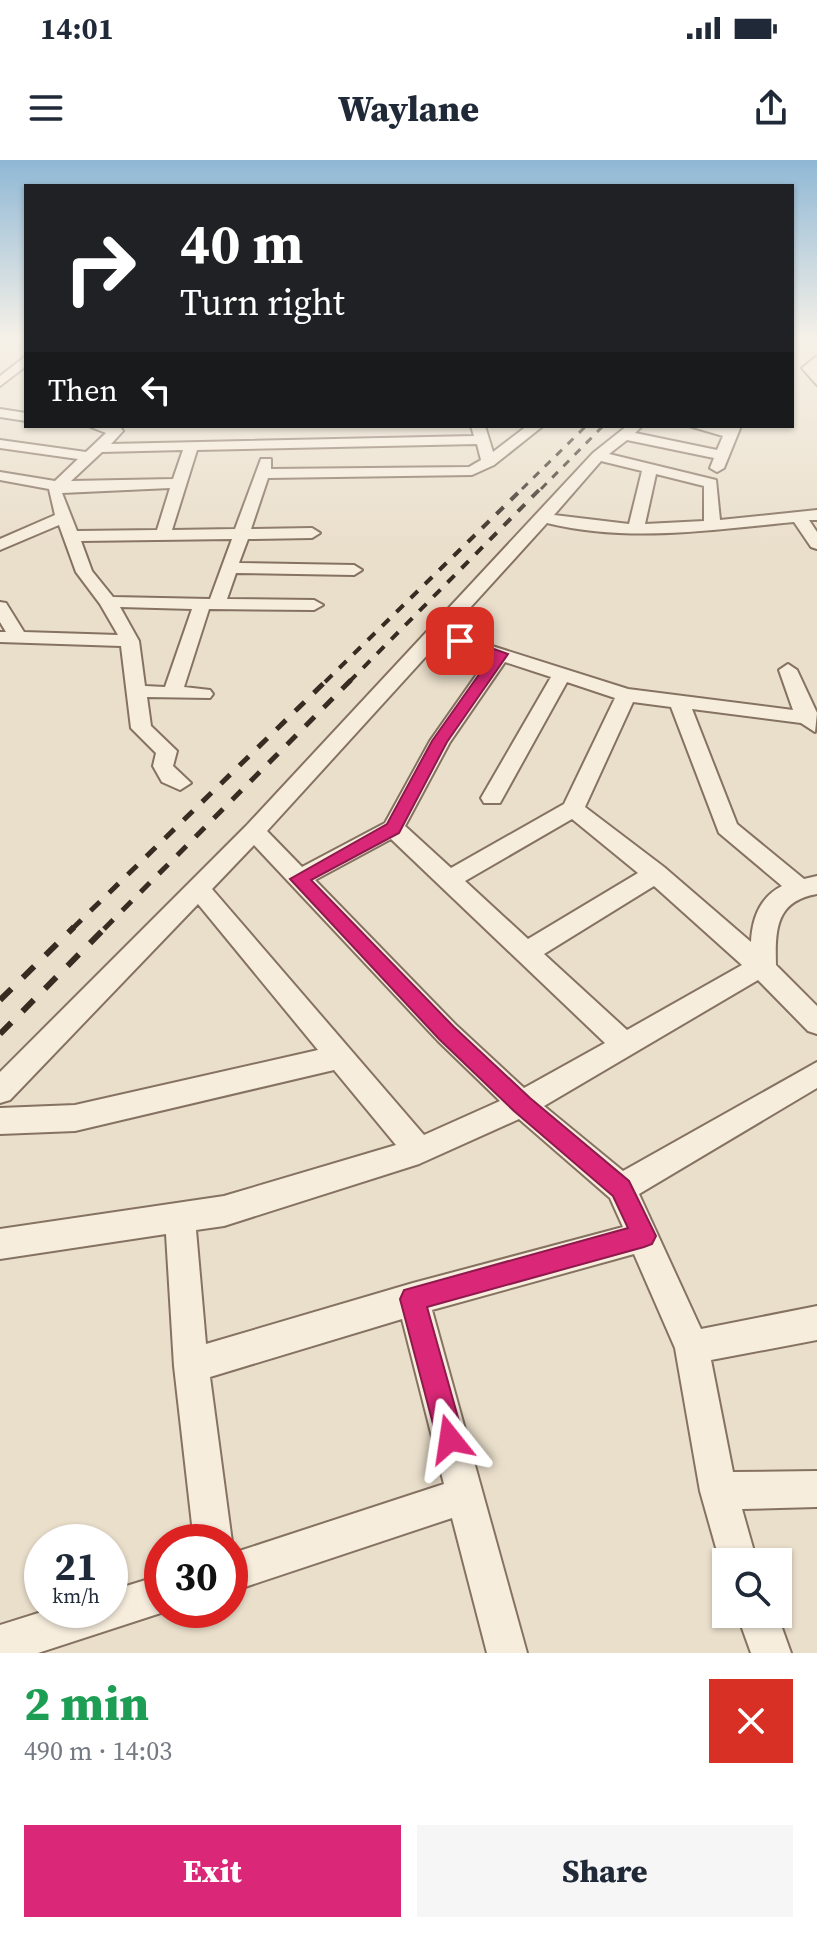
<!DOCTYPE html>
<meta charset="utf-8">
<style>
body{margin:0;font-family:"Source Serif 4",serif;background:#f6f6f7;color:#1f2937;height:100vh;display:flex;flex-direction:column;font-size:30px;white-space:nowrap}
*{box-sizing:border-box;margin:0}
p{font-size:26px;color:#747a83}
.icon{flex:none;width:44px;height:44px;fill:none;stroke:currentColor;stroke-width:2;stroke-linecap:round;stroke-linejoin:round}
.map{position:relative;height:1493px;overflow:hidden}
.sheet{display:flex;flex-direction:column;background:#fff;flex:1}
.sheet>*{flex:none}
.top-card{position:absolute;left:24px;top:24px;width:770px;height:244px;border-radius:0px;box-shadow:0 2px 6px #0004;background:#202124;color:#fff;overflow:hidden}
.buttons{position:absolute;left:712px;top:1388px;display:grid;gap:16px}
.buttons a{display:grid;place-items:center;width:80px;height:80px;border-radius:0px;background:#fff;box-shadow:0 2px 6px #0004;font-size:40px}
.speed{position:absolute;left:24px;top:1364px;display:flex;gap:16px;font-size:40px;font-weight:700;text-align:center}
.speed>*{display:grid;place-content:center;width:104px;height:104px;border-radius:50%;background:#fff;box-shadow:0 2px 6px #0004;line-height:1}
.speed small{font-size:20px;font-weight:400}
.speed .limit{border:12px solid #d22;background:#fff;color:#111}
.pin{position:absolute;display:grid;place-items:center;width:68px;height:68px;color:#fff;margin:-34px;border-radius:16px;box-shadow:0 4px 12px #0006}
.me{position:absolute;width:88px;margin:-44px;rotate:345deg;stroke-linejoin:round;filter:drop-shadow(0 0 6px #0008)}
.turn{display:flex;align-items:center;gap:28px;height:168px;padding:0 24px;font-size:36px}
.turn .icon{width:104px;height:104px;stroke-width:2.5}
.turn b{display:block;font-size:56px;line-height:68px}
.then{display:flex;align-items:center;height:76px;padding:0 24px;background:#0003;gap:16px;font-size:30px}
.round{display:grid;place-items:center;flex:none;width:84px;height:84px;border-radius:0px;background:#f6f6f7}
.headline{display:flex;align-items:center;justify-content:space-between;height:136px;padding:0 24px}
h1{font-size:48px;font-weight:800;line-height:60px;color:#1e9e55}
.button{display:flex;gap:16px;margin-top:auto;padding:16px 24px}
.button a{flex:1;height:92px;border-radius:0px;background:#db2777;color:#fff;font-size:32px;font-weight:800;line-height:92px;text-align:center}
.button a+a{background:#f6f6f7;color:#1f2937}
.status{display:flex;justify-content:space-between;align-items:center;height:56px;padding:0 40px;background:#fff;direction:ltr}
.status svg{height:22px;fill:currentColor}
header{display:flex;justify-content:space-between;align-items:center;height:104px;padding:0 24px;background:#fff;font-size:36px;font-weight:800}
.map>svg:first-child{display:block}
</style>
<div class="status"><b>14:01</b><svg viewBox="0 0 49 12"><path d="M0 12V9h3v3zM5 12V6h3v6zM10 12V3h3v9zM15 12V0h3v12zM26 1h20v11H26zM47 4h2v5h-2z"/></svg></div>
<header><svg class="icon" aria-label="menu" viewBox="0 0 24 24"><path d="M4 6h16M4 12h16M4 18h16"/></svg>Waylane<svg class="icon" aria-label="share" viewBox="0 0 24 24"><path d="M12 15V3M7 8l5-5 5 5M5 13v7h14v-7"/></svg></header>
<div class="map">
<svg width="817" height="1493" viewBox="0 0 817 1493">
<rect width="100%" height="100%" fill="#eadfcb"/>
<g fill="none" stroke-linecap="round" stroke-linejoin="round">
<g stroke="#857261" stroke-width="4">
<g id="minor">
<path d="M26,196V206L0,226V216Z"/>
<path d="M817,196V225L802,208Z"/>
<path d="M0,249L26,253V261L0,257Z"/>
<path d="M88,266L121,268L123,271L111,284L474,276L471,266H485L493,292L527,266H543L494,305L472,315L268,318L251,369L312,368L320,373L312,378L248,379L239,403L354,405L362,410L354,415L236,413L227,439L314,440L323,445L314,450L209,449L184,527L210,530L213,534L210,538L147,537L151,566L177,591L173,606L191,623L180,630L162,622L153,606L156,593L131,568L121,486L0,482V472H6L0,462V442L6,443L24,472L118,475L100,444L76,412L59,365L0,390V379L55,355L49,329L0,320V312L55,321L78,299L0,288V280L86,292L106,273ZM477,284L481,300L469,307L271,309V299H261L235,369L172,370L197,290ZM183,290L173,319L71,321L102,292ZM170,328L157,370L77,371L62,333ZM232,379L210,439L113,437L92,411L81,381ZM120,447L192,449L165,527L145,526L139,481Z"/>
<path d="M627,266H642L635,273L717,290L723,276L689,266H741L724,308L717,312L710,308L714,298L627,280L609,294L716,320L720,360L817,350V360H809L817,372V389L811,387L794,362C712,370 629,383 547,363L448,472L628,529L793,550L779,510L788,504L797,510L817,553L815,572L801,563L692,549L737,664L804,719L817,716V734C776,741 775,769 776,805L817,846V874L808,871L758,820L544,946L623,1011L817,902V928L639,1034L701,1169L817,1146V1180L711,1200L733,1312L817,1311V1347L742,1349L757,1402H726L724,1416L700,1331L675,1188L634,1094L432,1150L527,1493H487L452,1358L230,1432V1394L444,1324L402,1159L210,1217L232,1382L230,1387V1382H194L174,1206L166,1074L0,1099V1069L224,1036L396,985L334,910L75,971L0,974V948L75,945L318,890L198,744L10,940L0,943V912L246,666L593,293ZM601,301L642,311L629,364L554,355ZM656,314L704,326V361L645,364ZM440,481L489,497L430,581L385,663L302,707L267,671ZM505,502L551,517L481,638L484,643H500L567,522L615,538L564,644L451,708L405,666L450,582ZM633,542L671,547L719,673L782,726C760,737 752,759 751,782L664,707L585,647ZM572,659L638,713L528,779L465,721ZM391,679L605,883L524,928L456,865L315,720ZM254,685L438,881L500,941L424,975L212,729ZM654,726L742,805L627,870L544,794ZM519,959L610,1038L623,1067L413,1123L206,1184L196,1070L224,1066L419,1004Z"/>
<path d="M162,1415V1450H170L38,1493H0V1465L48,1450H110V1431Z"/>
<path d="M737,1454H777L791,1493H751Z"/>
</g>
</g>
<use href="#minor" fill="#f6eddd" fill-rule="evenodd"/>
<g stroke="#382b22" stroke-width="3" stroke-dasharray="8 8" stroke-linecap="butt">
<path d="M522,329L586,266"/>
<path d="M541,329L603,266"/>
</g>
<g stroke="#382b22" stroke-width="4" stroke-dasharray="10 10" stroke-linecap="butt">
<path d="M325,522L524,327"/>
<path d="M349,522L542,327"/>
</g>
<g stroke="#382b22" stroke-width="5" stroke-dasharray="13 13" stroke-linecap="butt">
<path d="M72,769L327,520"/>
<path d="M104,769L351,520"/>
</g>
<g stroke="#382b22" stroke-width="6" stroke-dasharray="16 16" stroke-linecap="butt">
<path d="M0,840L74,767"/>
<path d="M0,874L106,767"/>
</g>
</g>
<linearGradient id="sky" x2="0" y2="1"><stop stop-color="#8fb8d5"/><stop offset="0.46" stop-color="#f6f1e8"/><stop offset="1" stop-color="#f6f1e8" stop-opacity="0"/></linearGradient>
<rect width="817" height="387" fill="url(#sky)"/>
<path fill="#db2777" stroke="#8e194d" stroke-width="2" d="M460,477L508,494L447,582L399,673L311,720L454,867L530,938L629,1021L656,1076L652,1084L644,1087L427,1147L464,1279L460,1288L450,1292L441,1288L437,1279L400,1139L404,1130L628,1068L613,1036L514,951L439,879L290,719L387,664L432,581L492,496L455,484L453,481Z"/>
</svg>
<div class="buttons">
<a><svg class="icon" aria-label="search" viewBox="0 0 24 24"><circle cx="10" cy="10" r="6"/><path d="M15 15l6 6"/></svg></a>
</div>
<div class="speed"><div>21<small>km/h</small></div><div class="limit">30</div></div>
<div class="pin" style="left:460px;top:481px;background:#d93025"><svg class="icon" aria-label="arrive" viewBox="0 0 24 24"><path d="M6 21V4h12l-3 4 3 4H6"/></svg></div>
<svg class="me" style="left:450px;top:1279px" viewBox="-20 -20 40 40"><path d="M0-17L14 15 0 8-14 15z" fill="#db2777" stroke="#fff" stroke-width="4"/></svg>
<div class="top-card">
<div class="turn"><svg class="icon" aria-label="right" viewBox="0 0 24 24"><path d="M7 20v-9h11M14 6l5 5-5 5"/></svg><div><b>40 m</b>Turn right</div></div>
<div class="then">Then<svg class="icon" aria-label="left" viewBox="0 0 24 24"><path d="M17 20v-9H6M10 6l-5 5 5 5"/></svg></div>
</div>
</div>
<section class="sheet">
<div class="headline"><div><h1>2 min</h1><p>490 m · 14:03</p></div><a class="round" style="background:#d93025;color:#fff"><svg class="icon" aria-label="close" viewBox="0 0 24 24"><path d="M6 6l12 12M18 6L6 18"/></svg></a></div>
<div class="button"><a>Exit</a><a>Share</a></div>
</section>
